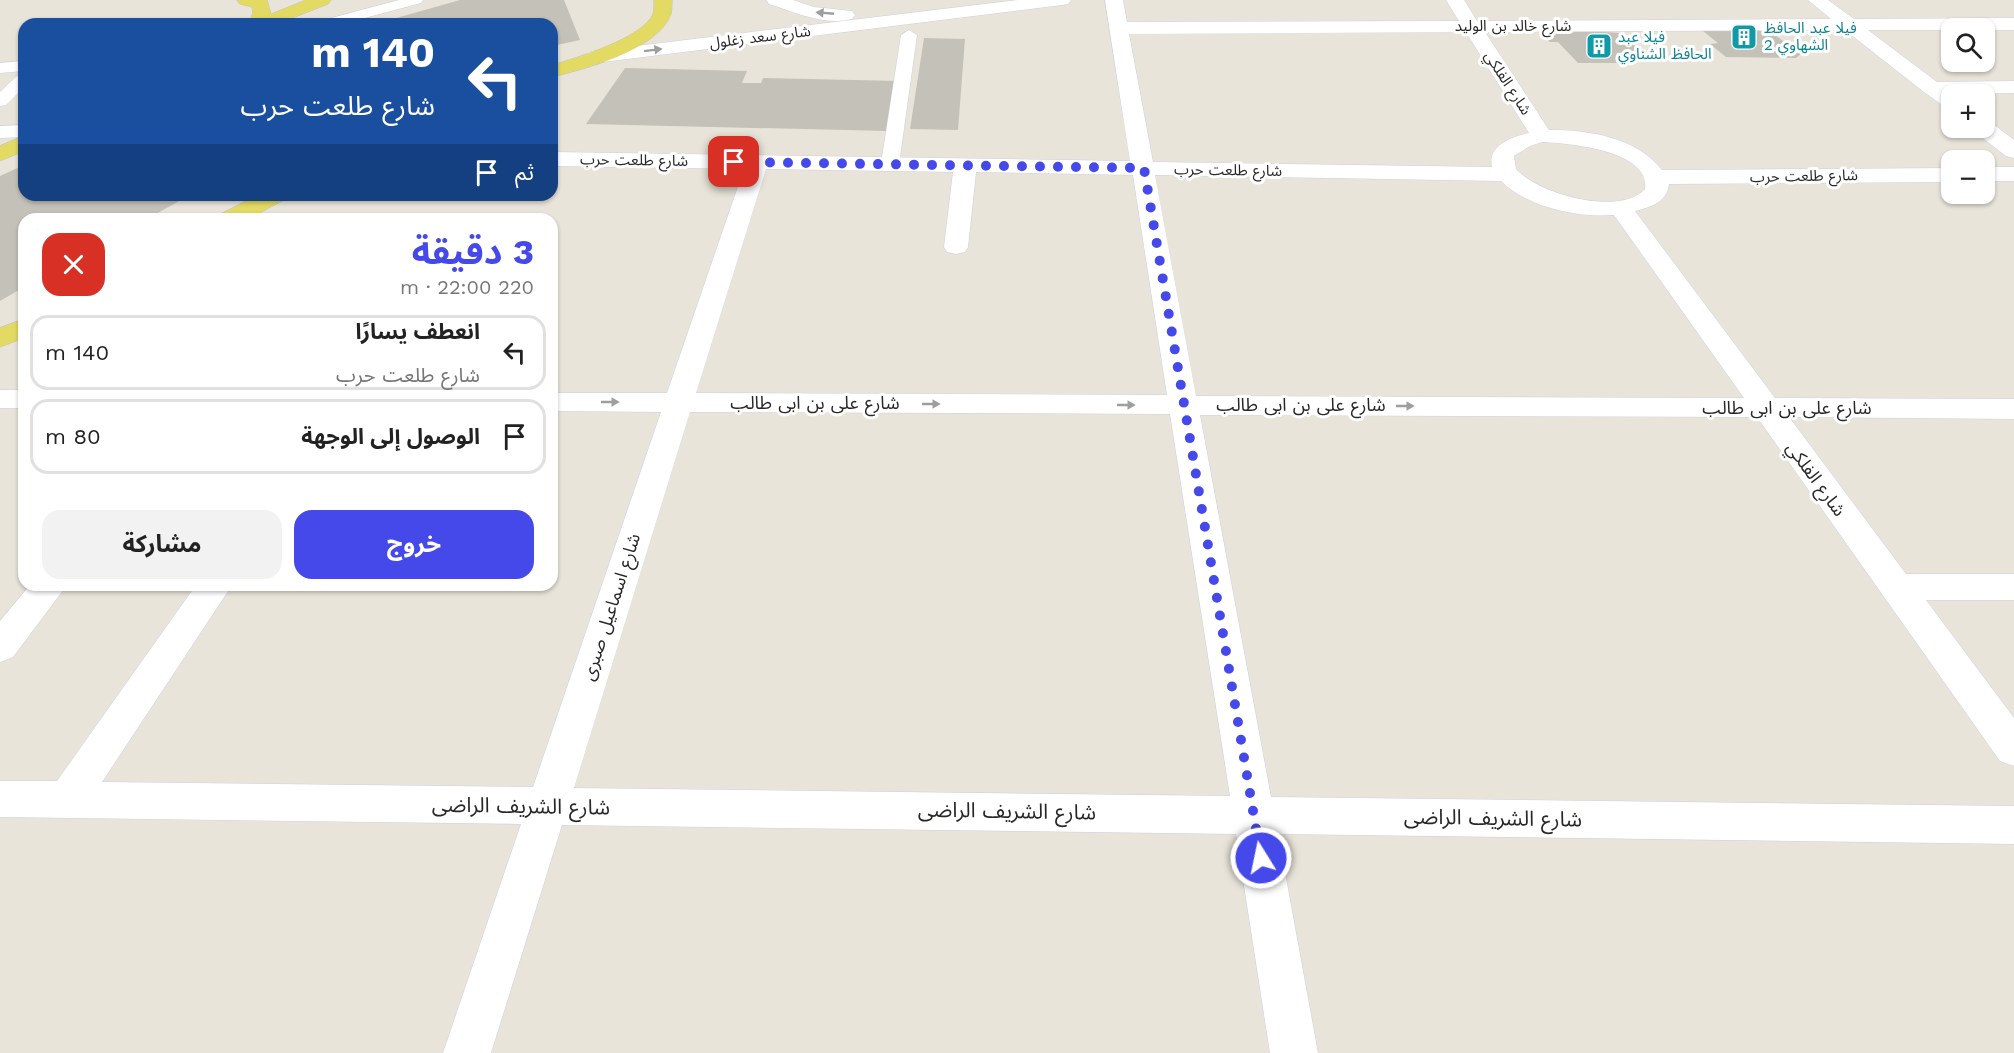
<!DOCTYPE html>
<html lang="ar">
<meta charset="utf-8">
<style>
body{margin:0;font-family:"Work Sans","Noto Sans Arabic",sans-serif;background:#f2f2f2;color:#222;direction:rtl;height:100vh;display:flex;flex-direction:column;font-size:22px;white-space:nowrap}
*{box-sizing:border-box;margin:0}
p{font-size:20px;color:#767676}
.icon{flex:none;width:33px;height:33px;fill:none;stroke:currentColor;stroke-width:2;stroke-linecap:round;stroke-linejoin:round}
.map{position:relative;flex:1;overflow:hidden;direction:ltr}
.drawer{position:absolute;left:18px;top:213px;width:540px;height:378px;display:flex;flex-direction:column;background:#fff;border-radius:18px;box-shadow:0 2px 4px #0004;direction:rtl}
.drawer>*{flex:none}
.guide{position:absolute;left:18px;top:18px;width:540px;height:183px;border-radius:18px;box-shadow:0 2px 4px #0004;direction:rtl;background:#1a4fa0;color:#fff;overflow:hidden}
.fabs{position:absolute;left:1941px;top:18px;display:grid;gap:12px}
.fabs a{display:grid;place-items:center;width:54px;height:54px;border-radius:12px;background:#fff;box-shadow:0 2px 4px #0004;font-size:30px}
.pin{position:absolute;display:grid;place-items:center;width:51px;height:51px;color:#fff;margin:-26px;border-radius:12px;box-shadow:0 3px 9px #0006}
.me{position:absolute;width:66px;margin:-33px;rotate:350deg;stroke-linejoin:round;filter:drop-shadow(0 0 4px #0008)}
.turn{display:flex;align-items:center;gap:21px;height:126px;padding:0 24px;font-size:27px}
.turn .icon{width:78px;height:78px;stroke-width:2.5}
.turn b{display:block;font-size:42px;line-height:51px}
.then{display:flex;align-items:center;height:57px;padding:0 24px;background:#0003;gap:12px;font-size:22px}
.round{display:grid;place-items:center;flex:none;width:63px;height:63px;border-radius:18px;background:#f2f2f2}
.headline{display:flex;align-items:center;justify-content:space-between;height:102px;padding:0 24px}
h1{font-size:36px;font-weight:700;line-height:45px;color:#4549e9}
.action{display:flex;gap:12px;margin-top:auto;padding:12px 24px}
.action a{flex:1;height:69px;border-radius:18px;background:#4549e9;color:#fff;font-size:24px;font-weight:700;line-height:69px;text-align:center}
.action a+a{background:#f2f2f2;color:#222}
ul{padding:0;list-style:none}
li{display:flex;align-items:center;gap:18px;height:75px;margin:0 12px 9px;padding:0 12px;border:3px solid #e0e0e0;border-radius:18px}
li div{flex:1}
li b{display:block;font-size:22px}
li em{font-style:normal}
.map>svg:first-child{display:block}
</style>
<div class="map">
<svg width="2014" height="1053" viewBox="0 0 2014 1053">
<rect width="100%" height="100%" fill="#e8e4d9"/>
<g fill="#c4c2b8">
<path d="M460,0H564L580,40L552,46V24H375Z"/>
<path d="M1764,27L1801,54L1796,58L1726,57L1710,44L1718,43L1703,31Z"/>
<path d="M1571,30L1620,33L1640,50L1650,54V58H1635L1638,61H1618L1621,63H1578L1558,42H1550L1543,34L1574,33Z"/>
<path d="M924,38L965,39L958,130L910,129Z"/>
<path d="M625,68L747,71L742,83H761L763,78L900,81L887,131L586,124Z"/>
<path d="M24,165V195H190L147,219H24V287L0,301V176Z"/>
</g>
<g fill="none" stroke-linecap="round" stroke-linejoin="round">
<g stroke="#cfcfdf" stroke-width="1">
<g id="service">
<path d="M399,0H423L421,3L342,24H317L320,21Z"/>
<path d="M909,30L917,35L899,164L896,168H884L881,164L901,35Z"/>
<path d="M24,61V71L0,73V63Z"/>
<path d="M24,73V87L6,105L0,106V92L18,75Z"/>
</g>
</g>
<g stroke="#cfcfdf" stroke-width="1">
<g id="minor">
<path d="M1105,0H1123L1127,22L1459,21L1446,0H1464L1477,21L1831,19L1808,0H1828L1854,19L2014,18V30H1868L1937,82L2014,81V93L1953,94L1952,109L1945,107L1924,92L1845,30L1485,32L1549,130C1589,130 1636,137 1662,170L1952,168V182L1669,184C1667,202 1651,207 1635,211L1775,398L2014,399V419L1789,417L1906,574H2014V600H1926L2014,718V766L2000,761L1757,417L1200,415L1271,797L2014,806V844L1278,834L1318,1053H1270L1236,834L562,825L491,1053H443L521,824L0,817V781H57L196,585H232L102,782L533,787L661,412L552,411V393H667L744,169L552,166V152L1130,161ZM1466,32L1529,133C1512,137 1487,145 1492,167L1153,162L1129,34ZM1542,142C1567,143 1651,150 1645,189C1620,217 1538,194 1516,169L1514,156L1530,146ZM766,169L953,172L944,247L947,252L956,254L965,252L968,247L976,172L1133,175L1167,395L696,393ZM1155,175L1501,181C1527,207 1578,218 1614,215L1744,398L1196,396ZM690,412L1170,414L1230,796L574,788Z"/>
<path d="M1984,122L1992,123L2014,140V158L2006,156L1976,133L1974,128H1984Z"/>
<rect x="1984" y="167" width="30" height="14"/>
<rect x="0" y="390" width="24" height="18"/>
<path d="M30,585H67L13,657L0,662V621Z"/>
</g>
</g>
<g stroke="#cfcfdf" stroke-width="1">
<g id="secondary">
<path d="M766,0H793L814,7L852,11L855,15L852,19C825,26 794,12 769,4Z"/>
<path d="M1018,0H1071L1068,4L1062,5L595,63L588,61L585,57L588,53L595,51Z"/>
<path d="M24,125V137L0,138V126Z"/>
</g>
</g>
<g stroke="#c3c3c3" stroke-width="1">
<g id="primary">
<path d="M237,0H267L271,14L306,0H331L328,4L277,24H248L253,13L252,7L240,4Z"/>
<path d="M654,0H672C672,4 672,10 671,14C658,50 585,69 552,77V65C576,58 643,38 653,14C654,10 654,4 654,0Z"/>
<path d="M24,136V151L0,161V146Z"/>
<path d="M258,195H288L284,200L248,219H218L221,214Z"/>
<path d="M24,319V338L0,347V328Z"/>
</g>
</g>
<use href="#service" fill="#fff" fill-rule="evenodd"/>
<use href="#minor" fill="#fff" fill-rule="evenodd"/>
<use href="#secondary" fill="#fff" fill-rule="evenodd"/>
<use href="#primary" fill="#e3da63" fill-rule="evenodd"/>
</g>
<defs><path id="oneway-solid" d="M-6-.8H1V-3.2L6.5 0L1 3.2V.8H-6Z" transform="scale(1.5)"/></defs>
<g fill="#9e9e9e">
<use href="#oneway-solid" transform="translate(825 13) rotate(-175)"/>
<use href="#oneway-solid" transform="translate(653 50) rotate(-7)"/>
<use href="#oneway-solid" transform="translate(610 402)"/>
<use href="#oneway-solid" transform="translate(931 404)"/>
<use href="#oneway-solid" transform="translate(1126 405)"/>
<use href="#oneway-solid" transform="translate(1405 406)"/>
</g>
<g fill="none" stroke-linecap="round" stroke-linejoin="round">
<path stroke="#4549e9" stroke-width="10" stroke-dasharray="0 18" d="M734,162L1144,168L1261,858"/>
</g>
<defs>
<g id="building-square" transform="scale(1.35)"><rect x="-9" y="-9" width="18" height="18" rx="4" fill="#0f9aa8" stroke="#fff"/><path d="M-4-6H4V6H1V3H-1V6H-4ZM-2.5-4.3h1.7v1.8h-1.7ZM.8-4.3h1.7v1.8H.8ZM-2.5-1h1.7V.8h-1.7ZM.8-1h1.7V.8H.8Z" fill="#fff"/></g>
</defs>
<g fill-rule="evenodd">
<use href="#building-square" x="1744" y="37"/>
<use href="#building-square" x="1599" y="46"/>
</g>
<g text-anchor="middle" stroke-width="6" stroke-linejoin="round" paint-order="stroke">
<g font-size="15" fill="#272727" stroke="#fff">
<text x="1513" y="31">شارع خالد بن الوليد</text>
<text transform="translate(760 37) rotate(-7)" y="5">شارع سعد زغلول</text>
<text transform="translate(1508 83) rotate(57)" y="5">شارع الفلكي</text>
<text transform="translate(634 160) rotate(1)" y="5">شارع طلعت حرب</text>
<text transform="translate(1228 170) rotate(1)" y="5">شارع طلعت حرب</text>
<text transform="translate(1804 176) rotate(-1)" y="5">شارع طلعت حرب</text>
</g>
<g font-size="15" fill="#0d838f" stroke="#fff" text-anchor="start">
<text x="1764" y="33">فيلا عبد الحافظ<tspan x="1764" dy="17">الشهاوي 2</tspan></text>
<text x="1618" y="42">فيلا عبد<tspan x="1618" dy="17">الحافظ الشناوي</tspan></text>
</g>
<g font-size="18" fill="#272727" stroke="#fff">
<text x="815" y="409">شارع على بن ابى طالب</text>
<text x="1301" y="411">شارع على بن ابى طالب</text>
<text x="1787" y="414">شارع على بن ابى طالب</text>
<text transform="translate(1816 479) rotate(54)" y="6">شارع الفلكي</text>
<text transform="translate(611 607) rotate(-72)" y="6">شارع اسماعيل صبرى</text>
</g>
<g font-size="21" fill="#272727" stroke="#fff">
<text transform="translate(521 806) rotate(1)" y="7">شارع الشريف الراضى</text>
<text transform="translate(1007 811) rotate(1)" y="7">شارع الشريف الراضى</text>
<text transform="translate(1493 818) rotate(1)" y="7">شارع الشريف الراضى</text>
</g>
</g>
</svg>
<div class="fabs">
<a><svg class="icon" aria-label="search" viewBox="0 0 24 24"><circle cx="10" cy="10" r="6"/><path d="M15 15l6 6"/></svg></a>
<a>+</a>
<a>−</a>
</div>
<div class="pin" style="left:734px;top:162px;background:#d93025"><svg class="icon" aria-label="arrive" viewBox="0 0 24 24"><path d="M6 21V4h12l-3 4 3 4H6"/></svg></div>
<svg class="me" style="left:1261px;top:858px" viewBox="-20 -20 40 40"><circle r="17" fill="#4549e9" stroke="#fff" stroke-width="3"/><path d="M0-11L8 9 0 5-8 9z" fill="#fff"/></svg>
<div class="guide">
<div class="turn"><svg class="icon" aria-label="left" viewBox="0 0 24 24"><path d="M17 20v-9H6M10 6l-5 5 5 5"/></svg><div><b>140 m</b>شارع طلعت حرب</div></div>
<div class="then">ثم<svg class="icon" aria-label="arrive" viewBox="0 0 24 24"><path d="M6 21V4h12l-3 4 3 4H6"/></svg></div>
</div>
<section class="drawer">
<div class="headline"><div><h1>3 دقيقة</h1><p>220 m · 22:00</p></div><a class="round" style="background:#d93025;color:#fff"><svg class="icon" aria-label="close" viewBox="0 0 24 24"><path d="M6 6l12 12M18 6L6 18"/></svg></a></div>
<ul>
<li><svg class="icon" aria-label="left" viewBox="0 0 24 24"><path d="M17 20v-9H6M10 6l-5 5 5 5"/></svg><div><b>انعطف يسارًا</b><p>شارع طلعت حرب</p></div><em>140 m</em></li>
<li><svg class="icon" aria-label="arrive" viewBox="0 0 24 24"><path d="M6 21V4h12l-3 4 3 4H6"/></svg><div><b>الوصول إلى الوجهة</b></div><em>80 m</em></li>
</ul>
<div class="action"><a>خروج</a><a>مشاركة</a></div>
</section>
</div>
